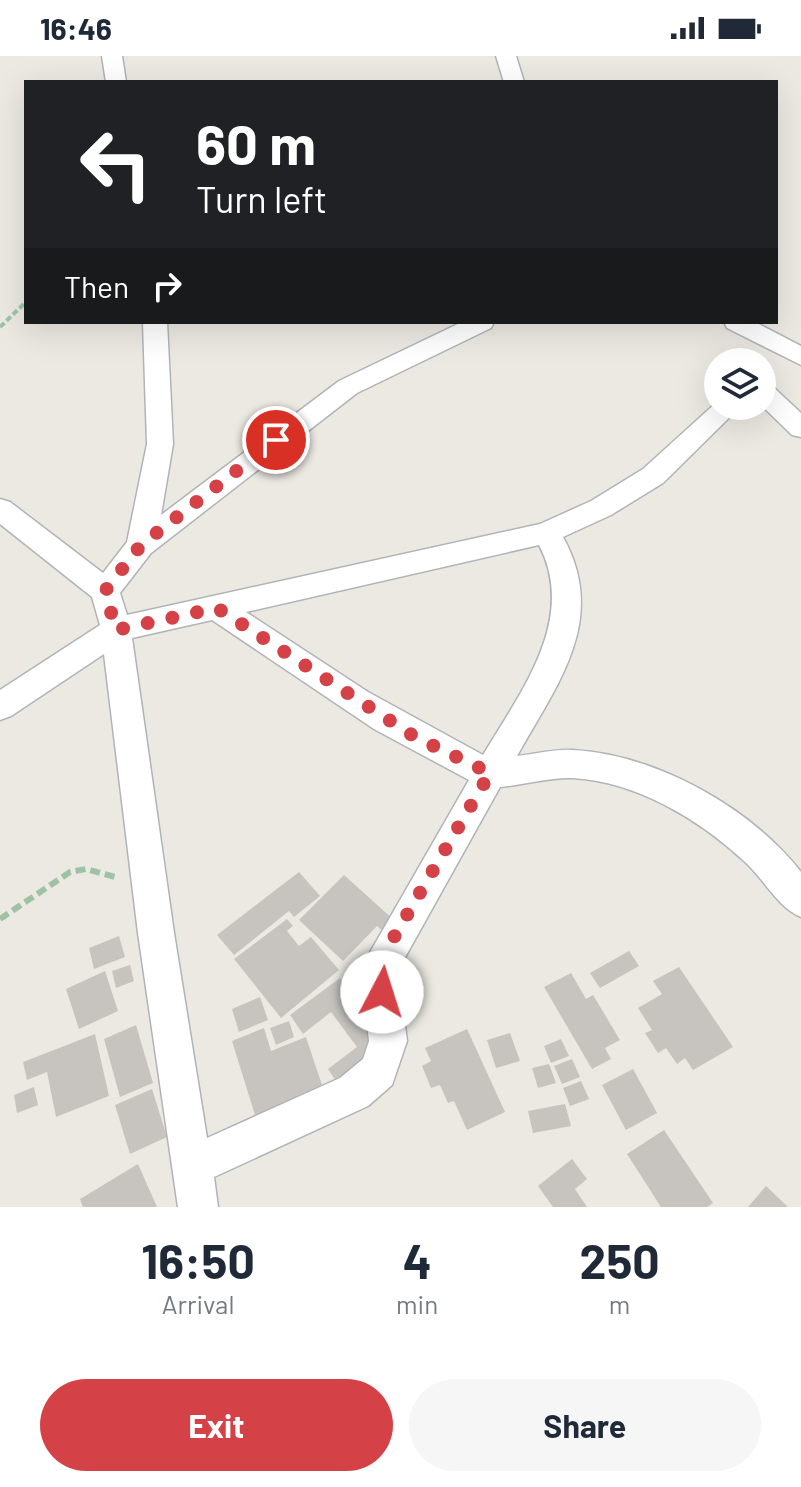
<!DOCTYPE html>
<style>
body{margin:0;font-family:Barlow,sans-serif;background:#f6f6f7;color:#1f2937;height:100vh;display:flex;flex-direction:column;font-size:30px;white-space:nowrap}
*{box-sizing:border-box;margin:0}
p{font-size:26px;color:#747a83}
.icon{flex:none;width:44px;height:44px;fill:none;stroke:currentColor;stroke-width:2;stroke-linecap:round;stroke-linejoin:round}
.map{position:relative;height:1151px;overflow:hidden}
.drawer{display:flex;flex-direction:column;background:#fff;flex:1}
.drawer>*{flex:none}
.banner{position:absolute;left:24px;top:24px;width:754px;height:244px;border-radius:0px;box-shadow:0 8px 32px #0002;background:#202124;color:#fff;overflow:hidden}
.fabs{position:absolute;left:704px;top:292px;display:grid;gap:16px}
.fabs a{display:grid;place-items:center;width:72px;height:72px;border-radius:50%;background:#fff;box-shadow:0 8px 32px #0002;font-size:40px}
.pin{position:absolute;display:grid;place-items:center;width:68px;height:68px;color:#fff;margin:-34px;border:4px solid #fff;border-radius:50%;box-shadow:0 2px 8px #0007}
.me{position:absolute;width:88px;margin:-44px;rotate:5deg;stroke-linejoin:round;filter:drop-shadow(0 0 6px #0008)}
.turn{display:flex;align-items:center;gap:28px;height:168px;padding:0 40px;font-size:36px}
.turn .icon{width:104px;height:104px;stroke-width:2.5}
.turn b{display:block;font-size:56px;line-height:68px}
.then{display:flex;align-items:center;height:76px;padding:0 40px;background:#0003;gap:16px;font-size:30px}
.eta{display:flex;justify-content:space-evenly;align-items:center;height:136px;text-align:center}
.eta b{font-size:48px;font-weight:700;line-height:56px}
.action{display:flex;gap:16px;margin-top:auto;padding:16px 40px}
.action a{flex:1;height:92px;border-radius:48px;background:#d44147;color:#fff;font-size:32px;font-weight:700;line-height:92px;text-align:center}
.action a+a{background:#f6f6f7;color:#1f2937}
.status{display:flex;justify-content:space-between;align-items:center;height:56px;padding:0 40px;background:#fff;direction:ltr}
.status svg{height:22px;fill:currentColor}
.map>svg:first-child{display:block}
</style>
<div class="status"><b>16:46</b><svg viewBox="0 0 49 12"><path d="M0 12V9h3v3zM5 12V6h3v6zM10 12V3h3v9zM15 12V0h3v12zM26 1h20v11H26zM47 4h2v5h-2z"/></svg></div>
<div class="map">
<svg width="801" height="1151" viewBox="0 0 801 1151">
<rect width="100%" height="100%" fill="#ece9e3"/>
<g fill="#c7c4c0">
<path d="M299,816L320,840L294,861L289,855L234,899L217,879Z"/>
<path d="M344,819L395,865L384,876L377,870L343,905L299,864Z"/>
<path d="M287,863L293,870L287,875L299,890L311,881L339,914L281,962L234,903Z"/>
<path d="M119,880L125,901L94,913L89,892Z"/>
<path d="M629,895L639,910L600,932L590,917Z"/>
<path d="M130,909L134,925L116,932L112,915Z"/>
<path d="M679,911L733,991L693,1014L685,1002L677,1008L666,992L658,997L645,977L652,974L638,952L662,938L653,925Z"/>
<path d="M105,915L118,955L79,973L66,933Z"/>
<path d="M571,917L586,943L593,939L620,984L605,992L611,1003L592,1013L544,931Z"/>
<path d="M340,922L387,985L336,1025L328,1013L357,991L331,956L303,978L290,959Z"/>
<path d="M260,941L268,964L239,976L232,953Z"/>
<path d="M289,965L294,981L276,989L270,972Z"/>
<path d="M136,969L153,1027L120,1041L104,983Z"/>
<path d="M264,972L271,995L306,981L326,1041L258,1069L232,985Z"/>
<path d="M467,973L505,1056L467,1074L454,1045L448,1047L440,1029L431,1032L422,1010L431,1005L425,992Z"/>
<path d="M510,977L520,1005L496,1012L487,984Z"/>
<path d="M95,978L109,1040L56,1061L47,1016L27,1024L23,1006Z"/>
<path d="M561,983L569,1000L551,1007L544,990Z"/>
<path d="M572,1003L580,1021L562,1028L554,1010Z"/>
<path d="M549,1008L556,1027L538,1032L532,1012Z"/>
<path d="M633,1013L657,1057L626,1074L602,1029Z"/>
<path d="M581,1025L589,1043L570,1050L563,1032Z"/>
<path d="M34,1031L38,1049L17,1057L14,1039Z"/>
<path d="M152,1033L167,1081L130,1098L115,1049Z"/>
<path d="M565,1048L571,1070L533,1077L528,1055Z"/>
<path d="M664,1074L713,1147L707,1151H661L627,1098Z"/>
<path d="M572,1103L587,1123L575,1133L587,1151H553L538,1130Z"/>
<path d="M138,1108L157,1151H83L80,1143Z"/>
<path d="M766,1130L788,1151H748Z"/>
</g>
<g fill="none" stroke-linecap="round" stroke-linejoin="round">
<g stroke="#b0b4b7" stroke-width="3">
<g id="minor">
<path d="M102,0H122L126,26H106Z"/>
<path d="M496,0H516L524,26H504Z"/>
<path d="M143,266H167L173,388L161,459L339,325L462,266H494L491,272L357,337L151,497L120,537L127,559L540,468L591,445L643,413L718,345V350H741L663,427L611,459L563,481C609,564 557,628 517,700C535,698 554,693 572,694C655,698 750,751 801,816V861C778,852 764,823 745,806C699,763 637,726 573,722C548,721 524,729 500,731L398,914L407,985L392,1029L368,1050L214,1121L218,1151H178L138,877L104,598L11,660L0,664V634L100,569L92,541L0,468V443L10,446L103,517L127,486L147,388ZM539,489C578,563 520,637 483,699L368,636L246,556ZM212,564L374,673L469,724L361,912L369,985L363,1003L340,1022L207,1082L174,877L132,582Z"/>
<path d="M724,266H755L801,290V309L727,272Z"/>
<path d="M762,326L771,329L801,357V381L792,379L762,350Z"/>
</g>
</g>
<path stroke="#9ec3a4" stroke-width="4" stroke-dasharray="6 3" stroke-linecap="butt" d="M0,271L26,246"/>
<path stroke="#9ec3a4" stroke-width="6" stroke-dasharray="10 5" stroke-linecap="butt" d="M0,863L70,816L86,813L119,822"/>
<use href="#minor" fill="#fff" fill-rule="evenodd"/>
</g>
<g fill="none" stroke-linecap="round" stroke-linejoin="round">
<path stroke="#d44147" stroke-width="14" stroke-dasharray="0 25.2" d="M276,384L141,489L105,535L116,574L217,552L415,681L490,717L390,888L379,912L382,936"/>
</g>
</svg>
<div class="fabs">
<a><svg class="icon" aria-label="layers" viewBox="0 0 24 24"><path d="M12 4l9 5-9 5-9-5zM3 14l9 5 9-5"/></svg></a>
</div>
<div class="pin" style="left:276px;top:384px;background:#d93025"><svg class="icon" aria-label="arrive" viewBox="0 0 24 24"><path d="M6 21V4h12l-3 4 3 4H6"/></svg></div>
<svg class="me" style="left:382px;top:936px" viewBox="-20 -20 40 40"><circle r="19" fill="#fff"/><path d="M0-13L10 11 0 6-10 11z" fill="#d44147"/></svg>
<div class="banner">
<div class="turn"><svg class="icon" aria-label="left" viewBox="0 0 24 24"><path d="M17 20v-9H6M10 6l-5 5 5 5"/></svg><div><b>60 m</b>Turn left</div></div>
<div class="then">Then<svg class="icon" aria-label="right" viewBox="0 0 24 24"><path d="M7 20v-9h11M14 6l5 5-5 5"/></svg></div>
</div>
</div>
<section class="drawer">
<div class="eta">
<div><b>16:50</b><p>Arrival</p></div>
<div><b>4</b><p>min</p></div>
<div><b>250</b><p>m</p></div>
</div>
<div class="action"><a>Exit</a><a>Share</a></div>
</section>
